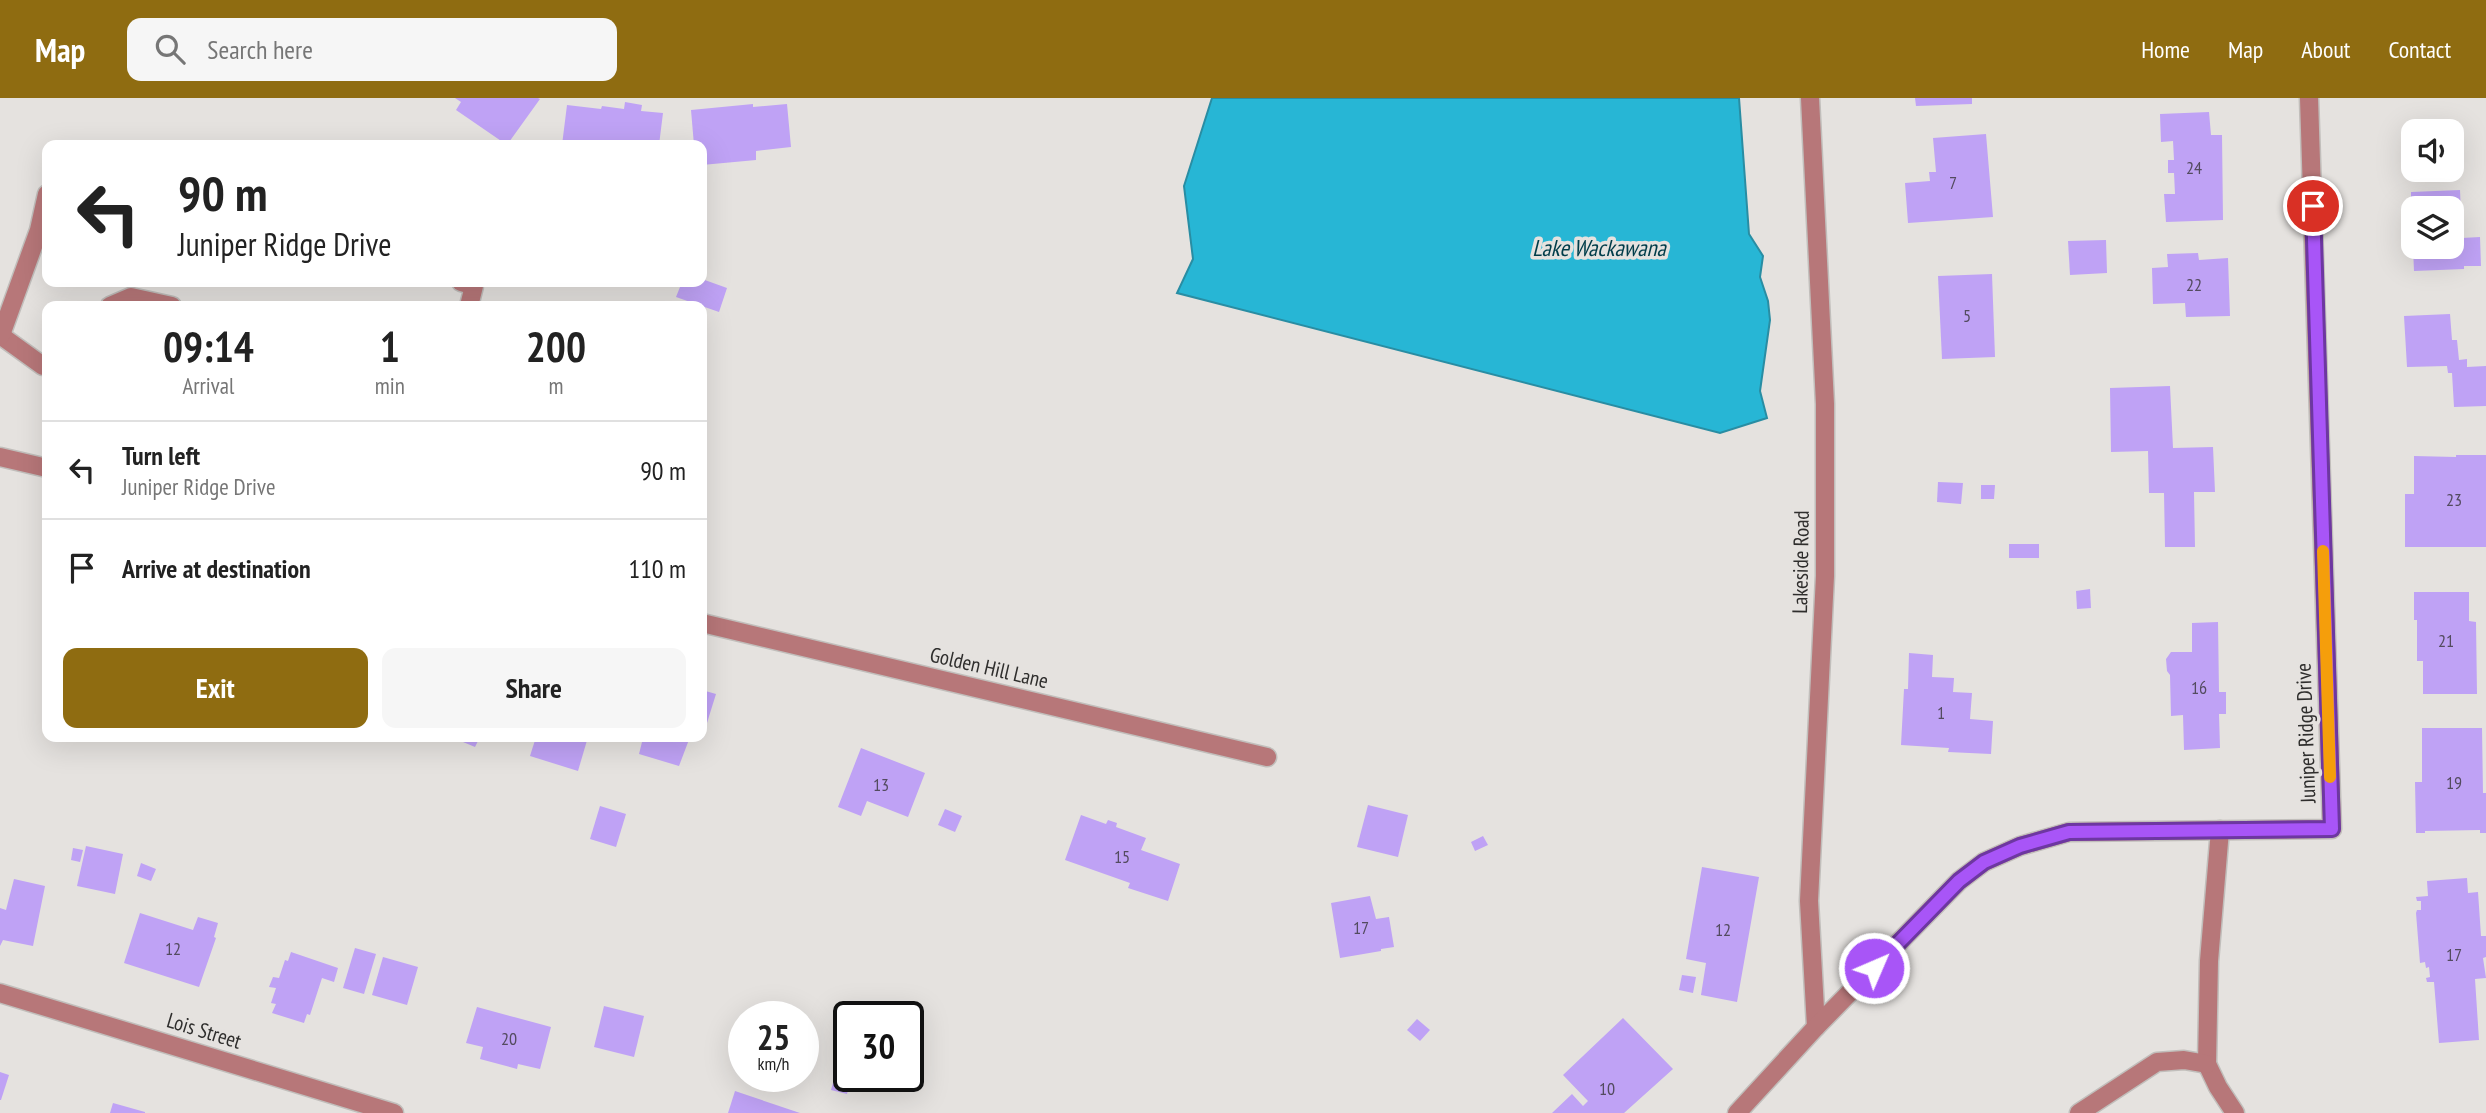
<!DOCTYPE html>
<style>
body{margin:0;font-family:"PT Sans Narrow",sans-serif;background:#f6f6f6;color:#222;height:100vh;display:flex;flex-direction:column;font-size:26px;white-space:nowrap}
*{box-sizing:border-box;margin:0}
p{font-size:23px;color:#767676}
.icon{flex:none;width:38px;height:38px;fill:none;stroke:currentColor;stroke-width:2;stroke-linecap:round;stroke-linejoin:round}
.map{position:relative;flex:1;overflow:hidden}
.side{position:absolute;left:42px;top:203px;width:665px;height:441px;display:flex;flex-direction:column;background:#fff;border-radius:14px;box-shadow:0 7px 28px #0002}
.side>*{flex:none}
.guide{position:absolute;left:42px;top:42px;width:665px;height:147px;border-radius:14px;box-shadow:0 7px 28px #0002;background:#fff;color:#222;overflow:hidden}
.controls{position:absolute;left:2401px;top:21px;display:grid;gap:14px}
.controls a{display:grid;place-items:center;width:63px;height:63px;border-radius:14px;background:#fff;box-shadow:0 7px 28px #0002;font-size:35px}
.speed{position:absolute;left:728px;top:903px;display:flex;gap:14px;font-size:35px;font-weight:700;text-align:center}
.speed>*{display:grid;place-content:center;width:91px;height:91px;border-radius:50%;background:#fff;box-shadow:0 7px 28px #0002;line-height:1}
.speed small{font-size:18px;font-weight:400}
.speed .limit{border:4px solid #111;border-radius:10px;background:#fff;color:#111}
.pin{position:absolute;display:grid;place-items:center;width:60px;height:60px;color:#fff;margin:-30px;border:4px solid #fff;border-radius:50%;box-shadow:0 2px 7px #0007}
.me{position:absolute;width:77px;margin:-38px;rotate:45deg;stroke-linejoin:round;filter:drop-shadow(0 0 5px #0008)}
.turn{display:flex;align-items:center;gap:24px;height:147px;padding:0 21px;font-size:32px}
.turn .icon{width:91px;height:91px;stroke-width:2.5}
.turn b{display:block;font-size:49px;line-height:60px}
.eta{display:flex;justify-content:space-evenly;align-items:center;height:119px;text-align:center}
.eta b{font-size:42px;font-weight:700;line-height:49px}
.button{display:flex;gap:14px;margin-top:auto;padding:14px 21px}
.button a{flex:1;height:80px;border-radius:14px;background:#8f6c11;color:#fff;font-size:28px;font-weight:700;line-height:80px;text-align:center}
.button a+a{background:#f6f6f6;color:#222}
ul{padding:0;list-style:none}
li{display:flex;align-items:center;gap:21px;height:98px;padding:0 21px;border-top:2px solid #e0e0e0}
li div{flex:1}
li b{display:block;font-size:26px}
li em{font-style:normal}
header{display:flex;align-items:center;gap:42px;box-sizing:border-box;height:98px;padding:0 35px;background:#8f6c11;color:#fff}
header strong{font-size:33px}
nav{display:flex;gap:38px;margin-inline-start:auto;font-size:24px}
.search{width:490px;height:63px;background:#f6f6f6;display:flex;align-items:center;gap:18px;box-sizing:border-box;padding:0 24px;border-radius:14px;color:#767676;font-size:26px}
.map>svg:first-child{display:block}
</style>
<header>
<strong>Map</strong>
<div class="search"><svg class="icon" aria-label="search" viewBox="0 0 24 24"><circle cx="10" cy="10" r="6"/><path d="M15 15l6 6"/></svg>Search here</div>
<nav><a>Home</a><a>Map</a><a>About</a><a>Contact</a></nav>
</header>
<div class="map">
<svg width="2486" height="1015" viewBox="0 0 2486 1015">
<rect width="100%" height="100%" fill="#e5e2df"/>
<path fill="#27b6d5" stroke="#298da3" stroke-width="2" d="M1212,0H1739L1749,136L1763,158L1760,179L1768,203L1770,222L1760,293L1767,320L1720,335L1177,195L1193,161L1184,88Z"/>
<g fill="#bfa2f5">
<path d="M455,0H538L540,1L507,47L456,12L461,4Z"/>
<path d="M1915,0H1972V6L1916,8Z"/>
<path d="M625,4L642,7L641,13L663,15L659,47H562L567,7L601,11L602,8L624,11Z"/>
<path d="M753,6V9L787,6L791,49L756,53V62L702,67V47H694L691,12Z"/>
<path d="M2209,14L2211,37H2222L2223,122L2166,124L2164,96H2175L2174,75H2168V62H2174L2173,43L2161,44L2160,16Z"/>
<path d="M1986,36L1993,119L1908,125L1905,85L1930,83L1929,74H1936L1933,40Z"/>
<path d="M2460,92L2462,140L2480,139L2481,168H2464V171L2414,173L2413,149H2452V110H2411V94Z"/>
<path d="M2106,142L2107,175L2070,177L2068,143Z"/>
<path d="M2198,155L2199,162L2228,160L2230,218L2186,219L2185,205L2153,206L2152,170L2168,169L2167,156Z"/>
<path d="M1992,176L1995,259L1942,261L1938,178Z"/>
<path d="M702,181L727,190L719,214L676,199L682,184H702Z"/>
<path d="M2450,216L2452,242H2457L2459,262L2467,261V269L2486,268V308L2454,309L2452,275H2448L2447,268L2407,269L2404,218Z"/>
<path d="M2170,288L2173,350L2213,349L2215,394H2194L2195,449H2165L2164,395H2149L2148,353L2111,354L2110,290Z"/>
<path d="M2456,357H2486V449H2405V396H2414V358L2456,359Z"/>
<path d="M1938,384L1963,385L1961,406L1937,404Z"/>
<path d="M1981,387H1995L1994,401H1981Z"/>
<rect x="2009" y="446" width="30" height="14"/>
<path d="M2090,491L2091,510L2077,511L2076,493Z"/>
<path d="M2414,494H2469V523L2476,524L2477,596H2423V563H2417V522H2414Z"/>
<path d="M2218,524L2219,594H2226V616H2219L2220,650L2184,652L2183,617L2171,618L2170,577L2167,573L2166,561L2171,554H2192V525Z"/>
<path d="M1909,555L1933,557L1932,579L1954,580L1953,594L1972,595L1970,621L1993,623L1991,656L1948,654L1949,650L1901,647L1904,591H1908Z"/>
<path d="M702,592L716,596L702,641Z"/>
<path d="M2422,630H2482L2483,695H2486V735H2480V732L2425,733V735H2416L2415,684H2422Z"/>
<path d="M451,639H480L475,649Z"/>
<path d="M536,639H588L578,673L530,658Z"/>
<path d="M641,639H690L679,668L639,656L642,644L639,643Z"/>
<path d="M861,650L925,675L908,719L867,703L861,718L838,709Z"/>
<path d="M1368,707L1408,717L1398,759L1357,749Z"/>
<path d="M600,708L626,716L616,749L590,741Z"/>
<path d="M945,711L962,718L955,734L938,727Z"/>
<path d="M1081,717L1106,726L1108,722L1117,725L1116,729L1146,740L1141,752L1180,766L1168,803L1128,790L1130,785L1065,762Z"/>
<path d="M1483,738L1488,747L1475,753L1471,744Z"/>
<path d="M86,748L123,756L115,796L77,788Z"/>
<path d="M73,750L83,752L80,764L71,762Z"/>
<path d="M141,765L156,771L151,783L137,778Z"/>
<path d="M1702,769L1759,779L1737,904L1701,897L1706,865L1686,861Z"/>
<path d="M2467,780L2468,795L2478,794L2481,838H2486V859L2483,860L2486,880L2475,881L2479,942L2439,945L2434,884H2427L2426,880L2430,879L2429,869L2426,870L2425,864L2420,865L2416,815L2417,812H2421V803H2417L2416,799L2428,798L2427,783Z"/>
<path d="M14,781L45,788L33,848L3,842L0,848V810L6,812Z"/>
<path d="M1370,798L1376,821L1389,819L1394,849L1381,851V853L1340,860L1331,805Z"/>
<path d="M140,815L193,832L198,819L218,825L214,839L216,840L199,889L124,865Z"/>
<path d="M355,850L376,856L364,896L343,890Z"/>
<path d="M291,854L338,870L334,884L322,880L310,917L307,916L304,925L272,915L276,906L271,905L276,890L269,889L273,879L279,880L285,862L288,863Z"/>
<path d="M383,859L418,869L407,907L372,897Z"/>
<path d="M1682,877L1696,879L1693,895L1679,892Z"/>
<path d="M604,908L644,918L634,959L594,949Z"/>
<path d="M477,909L551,929L540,971L518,966L517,971L480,961L483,949L466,945Z"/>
<path d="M1623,920L1673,971L1624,1015H1552L1572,996L1583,1008L1588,1003L1563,977Z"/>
<path d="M1417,921L1430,932L1420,943L1407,932Z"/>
<path d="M837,971L849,974V978H852L847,996L831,992Z"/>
<path d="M0,974L9,977L1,1002H0Z"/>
<path d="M735,993L800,1015H728Z"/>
<path d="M113,1005L145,1014V1015H110Z"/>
</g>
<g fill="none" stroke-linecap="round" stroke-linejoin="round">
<g stroke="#c1bebb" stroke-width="21">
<g id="minor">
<path d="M1810,0L1825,306V478L1809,803L1816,929"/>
<path d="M461,184L474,188L469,208"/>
<path d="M110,208L131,199L172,208"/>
<path d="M0,237L43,268H47"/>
<path d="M1,237L39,132L47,96"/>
<path d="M0,359L47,370"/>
<path d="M702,525L1267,659"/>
<path d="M2220,732L2209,863L2207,966L2218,989L2235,1015"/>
<path d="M0,895L394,1015"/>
<path d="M1737,1015L1816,929L1959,783L1984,764L2020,748L2069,734L2332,731L2309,0"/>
<path d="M2079,1015L2157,964L2184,962L2207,966"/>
</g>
</g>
<use href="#minor" stroke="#b77779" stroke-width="18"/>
</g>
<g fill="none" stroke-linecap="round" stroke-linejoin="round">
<g stroke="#6d37a1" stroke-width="18">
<path id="route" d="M1874,870L1959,783L1984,764L2020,748L2069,734L2332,731L2313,108"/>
</g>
<use href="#route" stroke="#a855f7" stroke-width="12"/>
<path stroke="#f59e0b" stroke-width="12" d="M2323,453L2330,679"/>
</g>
<g text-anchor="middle" stroke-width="7" stroke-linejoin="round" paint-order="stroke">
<g font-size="18" fill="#534b5f">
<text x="2194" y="76">24</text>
<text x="1953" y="91">7</text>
<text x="2194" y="193">22</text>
<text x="1967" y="224">5</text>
<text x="2454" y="408">23</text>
<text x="2446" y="549">21</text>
<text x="2199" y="596">16</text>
<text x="1941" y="621">1</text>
<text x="2454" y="691">19</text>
<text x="881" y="693">13</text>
<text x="1122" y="765">15</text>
<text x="1361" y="836">17</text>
<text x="1723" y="838">12</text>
<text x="173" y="857">12</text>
<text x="2454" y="863">17</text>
<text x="509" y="947">20</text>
<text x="1607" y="997">10</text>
</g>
<g font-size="21" fill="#2f2e2d" stroke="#e5e2df">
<text transform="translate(1801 464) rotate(-89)" y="7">Lakeside Road</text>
<text transform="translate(989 570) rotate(13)" y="7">Golden Hill Lane</text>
<text transform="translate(2306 635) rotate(-92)" y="7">Juniper Ridge Drive</text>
<text transform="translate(204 933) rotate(17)" y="7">Lois Street</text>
</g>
<g font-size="23" font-style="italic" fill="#003c49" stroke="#e5e2df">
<text x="1599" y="158">Lake Wackawana</text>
</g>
</g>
</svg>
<div class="controls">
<a><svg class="icon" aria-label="sound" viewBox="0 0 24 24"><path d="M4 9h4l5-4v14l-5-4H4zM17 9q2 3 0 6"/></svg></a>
<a><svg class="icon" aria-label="layers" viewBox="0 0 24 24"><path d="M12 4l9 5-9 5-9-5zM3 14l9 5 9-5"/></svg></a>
</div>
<div class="speed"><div>25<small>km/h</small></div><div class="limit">30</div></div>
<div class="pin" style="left:2313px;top:108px;background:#d93025"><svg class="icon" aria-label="arrive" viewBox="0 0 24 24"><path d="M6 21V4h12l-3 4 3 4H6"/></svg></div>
<svg class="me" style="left:1874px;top:870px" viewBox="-20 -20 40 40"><circle r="17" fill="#a855f7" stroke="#fff" stroke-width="3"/><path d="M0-11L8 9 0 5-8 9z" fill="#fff"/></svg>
<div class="guide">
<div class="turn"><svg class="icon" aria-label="left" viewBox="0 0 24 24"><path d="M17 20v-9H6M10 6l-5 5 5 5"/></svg><div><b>90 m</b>Juniper Ridge Drive</div></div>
</div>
<section class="side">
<div class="eta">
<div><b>09:14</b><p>Arrival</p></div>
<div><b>1</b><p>min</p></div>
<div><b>200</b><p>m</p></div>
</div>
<ul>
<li><svg class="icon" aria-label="left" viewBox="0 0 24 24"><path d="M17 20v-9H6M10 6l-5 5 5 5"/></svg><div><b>Turn left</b><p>Juniper Ridge Drive</p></div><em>90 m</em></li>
<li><svg class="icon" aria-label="arrive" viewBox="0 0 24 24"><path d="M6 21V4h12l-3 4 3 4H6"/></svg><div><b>Arrive at destination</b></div><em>110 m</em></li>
</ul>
<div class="button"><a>Exit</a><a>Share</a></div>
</section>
</div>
